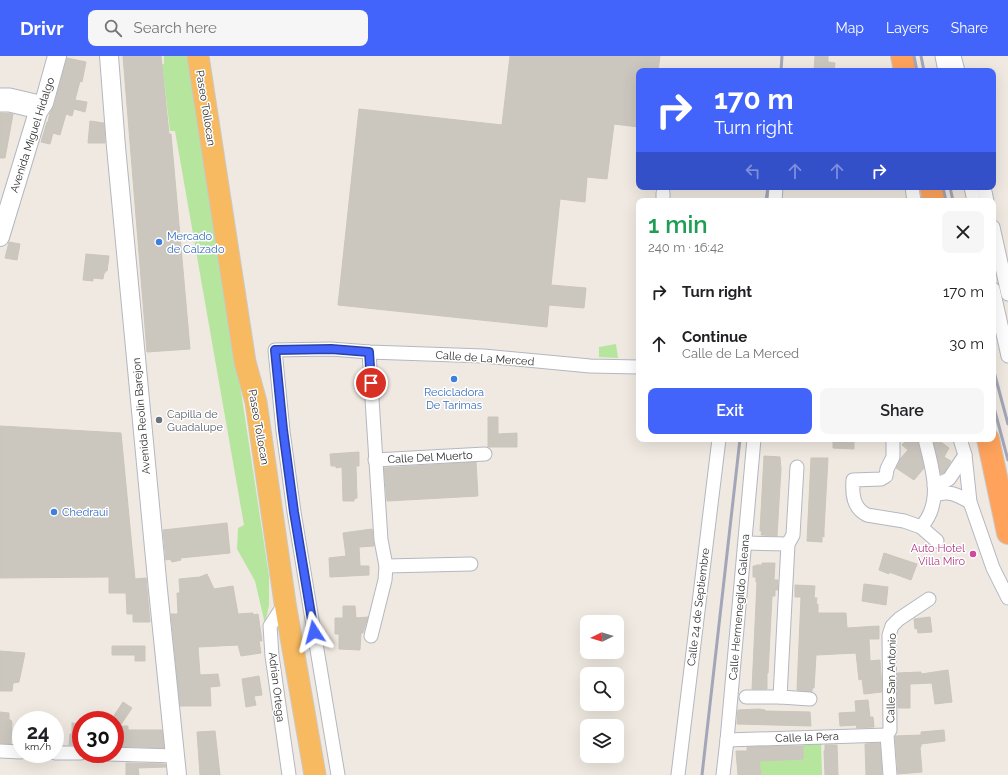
<!DOCTYPE html>
<meta charset="utf-8">
<style>
body{margin:0;font-family:Raleway,sans-serif;background:#f6f6f6;color:#202124;height:100vh;display:flex;flex-direction:column;font-size:15px;white-space:nowrap}
*{box-sizing:border-box;margin:0}
p{font-size:13px;color:#757577}
.icon{flex:none;width:22px;height:22px;fill:none;stroke:currentColor;stroke-width:2;stroke-linecap:round;stroke-linejoin:round}
.map{position:relative;flex:1;overflow:hidden}
.panel{position:absolute;left:636px;top:142px;width:360px;height:244px;display:flex;flex-direction:column;background:#fff;border-radius:8px;box-shadow:0 4px 16px #0002}
.panel>*{flex:none}
.guide{position:absolute;left:636px;top:12px;width:360px;height:122px;border-radius:8px;box-shadow:0 4px 16px #0002;background:#4264fb;color:#fff;overflow:hidden}
.needle{width:26px;rotate:265deg}
.controls{position:absolute;left:580px;top:559px;display:grid;gap:8px}
.controls a{display:grid;place-items:center;width:44px;height:44px;border-radius:8px;background:#fff;box-shadow:0 4px 16px #0002;font-size:20px}
.speed{position:absolute;left:12px;top:655px;display:flex;gap:8px;font-size:20px;font-weight:700;text-align:center}
.speed>*{display:grid;place-content:center;width:52px;height:52px;border-radius:50%;background:#fff;box-shadow:0 4px 16px #0002;line-height:1}
.speed small{font-size:10px;font-weight:400}
.speed .limit{border:6px solid #d22;background:#fff;color:#111}
.pin{position:absolute;display:grid;place-items:center;width:34px;height:34px;color:#fff;margin:-17px;border:2px solid #fff;border-radius:50%;box-shadow:0 1px 4px #0007}
.me{position:absolute;width:44px;margin:-22px;rotate:351deg;stroke-linejoin:round;filter:drop-shadow(0 0 3px #0008)}
.turn{display:flex;align-items:center;gap:14px;height:84px;padding:0 12px;font-size:18px}
.turn .icon{width:52px;height:52px;stroke-width:2.5}
.turn b{display:block;font-size:28px;line-height:34px}
.lanes{display:flex;align-items:center;height:38px;padding:0 12px;background:#0003;justify-content:center;gap:20px;direction:ltr}
.lanes .off{opacity:.35}
.round{display:grid;place-items:center;flex:none;width:42px;height:42px;border-radius:8px;background:#f6f6f6}
.head{display:flex;align-items:center;justify-content:space-between;height:68px;padding:0 12px}
h1{font-size:24px;font-weight:600;line-height:30px;color:#1e9e55}
.button{display:flex;gap:8px;margin-top:auto;padding:8px 12px}
.button a{flex:1;height:46px;border-radius:8px;background:#4264fb;color:#fff;font-size:16px;font-weight:600;line-height:46px;text-align:center}
.button a+a{background:#f6f6f6;color:#202124}
ul{padding:0;list-style:none}
li{display:flex;align-items:center;gap:12px;height:52px;padding:0 12px}
li div{flex:1}
li b{display:block;font-size:15px}
li em{font-style:normal}
header{display:flex;align-items:center;gap:24px;box-sizing:border-box;height:56px;padding:0 20px;background:#4264fb;color:#fff}
header strong{font-size:19px}
nav{display:flex;gap:22px;margin-inline-start:auto;font-size:14px}
.search{width:280px;height:36px;background:#f6f6f6;display:flex;align-items:center;gap:10px;box-sizing:border-box;padding:0 14px;border-radius:8px;color:#757577;font-size:15px}
.map>svg:first-child{display:block}
</style>
<header>
<strong>Drivr</strong>
<div class="search"><svg class="icon" aria-label="search" viewBox="0 0 24 24"><circle cx="10" cy="10" r="6"/><path d="M15 15l6 6"/></svg>Search here</div>
<nav><a>Map</a><a>Layers</a><a>Share</a></nav>
</header>
<div class="map">
<svg width="1008" height="719" viewBox="0 0 1008 719">
<rect width="100%" height="100%" fill="#efe9e1"/>
<g fill="#b6e59e">
<path d="M164,0H187L237,309L269,520V549L265,568L255,525L237,493L238,472L244,469L175,75H170L162,8H164Z"/>
<path d="M616,288L618,302L599,301V291Z"/>
<path d="M803,685H821L822,719H761L759,705L803,703Z"/>
</g>
<g fill="#cbc7bf" stroke="#cbc5ba">
<path d="M123,0H161L169,78H171L190,293L147,296Z"/>
<path d="M510,0H660L658,15H639V71L614,68L607,123L587,121L585,146L560,143L551,229L586,232L584,252L549,249L547,271L338,249L359,53L502,69Z"/>
<path d="M815,0H828V6L835,7L834,15H814Z"/>
<path d="M67,2L86,6L82,26L80,25L75,44L87,46L85,56L74,53L72,60L66,58L60,79L53,77L50,88L41,86L47,66H48L50,57L54,50Z"/>
<path d="M0,57L13,58L5,102H0Z"/>
<path d="M90,65L104,67L105,87H88Z"/>
<path d="M9,186L20,188L17,204L5,202Z"/>
<path d="M86,198L109,200L107,215H105V217H104L103,223L93,222V225L83,224Z"/>
<path d="M488,361H498V378L517,377V391H488Z"/>
<path d="M0,370L121,377L135,523L146,522L150,566H133V558H127L126,537H109V521L0,522Z"/>
<path d="M833,383H854V393L833,392Z"/>
<path d="M907,383H917L924,412L914,424L896,412L901,402L908,394L902,389Z"/>
<path d="M933,383H943L941,386L949,392L944,401L951,405L944,417L941,418Z"/>
<path d="M359,396V410H356L357,442L354,443V445H343L342,411L336,412V410H331L330,398Z"/>
<path d="M764,400L780,401L781,413L777,480L761,479L762,475H760Z"/>
<path d="M811,402H828L824,474V481L822,480V486L807,485Z"/>
<path d="M476,406L478,440L387,445L384,412Z"/>
<path d="M227,467L230,497L180,502L181,504L172,506L170,503L166,504L163,474Z"/>
<path d="M372,473L374,490L359,491L360,510H369V519L330,521L329,502L346,500L343,477Z"/>
<path d="M884,497L917,508L911,524L889,516V518L879,514Z"/>
<path d="M762,507H775L774,524H778V534H775V540H772L768,617H767V633H752L757,526H756V521H753V510H756V509H762Z"/>
<path d="M207,518L214,533L233,530L238,558L253,557V559L258,558L262,585H259L261,597L241,600L238,589L198,591L200,619L218,618L220,630L210,631L211,650H180L171,558H178L177,537H180L179,523L200,521Z"/>
<path d="M864,528L888,531L886,549L862,545Z"/>
<path d="M795,529L815,530L814,542H817L816,548H818V557H846L847,572L879,570V583H869L870,605L880,604L882,636L864,638L862,623L859,624L856,597L816,599L814,632H812V636L797,634L801,541H795Z"/>
<path d="M343,550H355L356,562L368,561L363,577H361L360,594L339,593V578H335V562H343Z"/>
<path d="M930,561L932,576L918,577L917,572L915,573L914,563Z"/>
<path d="M112,590H145V605H135V599H112Z"/>
<path d="M0,595L25,597L19,626L13,627L12,635H0Z"/>
<path d="M948,614L952,646L935,648L932,627L910,628V652H898L897,617L921,616V618Z"/>
<path d="M259,620L262,639L254,640L256,649L246,651L242,623Z"/>
<path d="M868,644L870,661H873L874,671L857,672L856,669L840,670L839,657L856,656L855,645Z"/>
<path d="M123,646L132,652L120,670H128V674H162L164,692L115,690V662L113,661Z"/>
<path d="M759,653L765,654V655L810,656L811,670L737,668L738,654Z"/>
<path d="M0,656L9,657V664H11L12,667L11,688L0,687Z"/>
<path d="M72,667L81,668V689H69L70,678H72Z"/>
<path d="M944,674L945,685L921,688V691H920L922,716L898,718L895,680L921,679V676Z"/>
<path d="M215,675L220,719H200L197,676Z"/>
<path d="M880,687L882,719H866L865,688Z"/>
<path d="M825,689H837L838,719H825L824,695L825,694Z"/>
<path d="M783,690H803V703L759,705L761,719H738L736,695H747V691Z"/>
<path d="M126,707L165,708L166,711L138,712L139,719H126Z"/>
</g>
<g fill="none" stroke-linecap="round" stroke-linejoin="round">
<g stroke="#b4b7c1" stroke-width="15">
<g id="minor">
<path d="M942,0L945,15"/>
<path d="M954,0L958,15"/>
<path d="M0,39H10L44,47"/>
<path d="M0,49H9L38,56"/>
<path d="M912,131L914,145"/>
<path d="M971,131L974,145"/>
<path d="M984,131L987,145"/>
<path d="M663,145V137"/>
<path d="M775,145L776,131"/>
<path d="M993,171L1008,238"/>
<path d="M993,233L1008,300"/>
<path d="M369,296L381,484L386,510L385,524L371,580"/>
<path d="M893,383V401L887,413L886,420L881,423L853,424C852,438 853,452 867,459L904,465L921,471L937,485"/>
<path d="M960,383L965,399L970,446L993,512L1008,542"/>
<path d="M375,404L485,398"/>
<path d="M934,430L949,423L965,399"/>
<path d="M935,439C950,434 957,439 970,446"/>
<path d="M921,471C944,446 932,412 925,383"/>
<path d="M746,487L788,488"/>
<path d="M386,510L471,508"/>
<path d="M285,547L270,570L272,600L289,719"/>
<path d="M746,641H780L810,643"/>
<path d="M780,641L788,488L793,479L797,411"/>
<path d="M727,684L887,679"/>
<path d="M0,695L21,696"/>
<path d="M55,697H81"/>
<path d="M108,698L176,700"/>
<path d="M338,719L294,456L283,375L275,294L331,293L369,296L484,300L590,310L639,311"/>
<path d="M678,719L719,383"/>
<path d="M723,719L727,684L754,383"/>
<path d="M890,719L887,679L890,674L889,579L892,570L899,563L929,543"/>
</g>
</g>
<g stroke="#b4b7c1" stroke-width="20">
<g id="secondary">
<path d="M109,0L116,91L158,534L177,719"/>
<path d="M0,181L38,56L44,47L57,0"/>
</g>
</g>
<g stroke="#c9c9c9" stroke-width="23">
<path id="trunk" d="M198,0L245,306L256,346L285,547L315,719"/>
</g>
<g stroke="#c9c9c9" stroke-width="24">
<g id="motorway">
<path d="M902,0L905,15"/>
<path d="M931,131L934,145"/>
<path d="M988,383L1008,477"/>
</g>
</g>
<use href="#minor" stroke="#fff" stroke-width="13"/>
<use href="#secondary" stroke="#fff" stroke-width="18"/>
<use href="#trunk" stroke="#f8ba60" stroke-width="21"/>
<use href="#motorway" stroke="#ffa35c" stroke-width="22"/>
<g stroke="#a3a6b8" stroke-width="3">
<path d="M914,0L917,15"/>
<path d="M921,0L924,15"/>
<path d="M781,15L782,0"/>
<path d="M943,131L946,145"/>
<path d="M950,131L953,145"/>
<path d="M766,145L768,131"/>
<path d="M993,312L1008,368"/>
<path d="M993,348L1008,404"/>
<path d="M702,719L740,383"/>
</g>
</g>
<g fill="none" stroke-linecap="round" stroke-linejoin="round">
<g stroke="#2b41a3" stroke-width="10">
<path id="route" d="M314,576L294,456L283,374L275,294L331,293L369,296L371,327"/>
</g>
<use href="#route" stroke="#4264fb" stroke-width="7"/>
</g>
<g fill="#3f7fe0" stroke="#fff" stroke-width="1.5">
<circle cx="159" cy="186" r="4"/>
<circle cx="454" cy="323" r="4"/>
<circle cx="54" cy="456" r="4"/>
</g>
<circle fill="#6b7280" stroke="#fff" stroke-width="1.5" cx="159" cy="364" r="4"/>
<circle fill="#d1479c" stroke="#fff" stroke-width="1.5" cx="973" cy="498" r="4"/>
<g text-anchor="middle" stroke-width="3" stroke-linejoin="round" paint-order="stroke">
<g font-size="11" fill="#2e2e2e" stroke="#fff">
<text transform="translate(206 52) rotate(81)" y="4">Paseo Tollocan</text>
<text transform="translate(32 79) rotate(-72)" y="4">Avenida Miguel Hidalgo</text>
<text transform="translate(485 302) rotate(4)" y="4">Calle de La Merced</text>
<text transform="translate(141 360) rotate(-95)" y="4">Avenida Reolin Barejon</text>
<text transform="translate(259 371) rotate(80)" y="4">Paseo Tollocan</text>
<text transform="translate(430 401) rotate(-3)" y="4">Calle Del Muerto</text>
<text transform="translate(698 551) rotate(-83)" y="4">Calle 24 de Septiembre</text>
<text transform="translate(739 551) rotate(-85)" y="4">Calle Hermenegildo Galeana</text>
<text transform="translate(891 622) rotate(-89)" y="4">Calle San Antonio</text>
<text transform="translate(277 631) rotate(83)" y="4">Adrian Ortega</text>
<text transform="translate(807 681) rotate(-2)" y="4">Calle la Pera</text>
</g>
<g font-size="11" fill="#366cbe" stroke="#fff" text-anchor="start">
<text x="167" y="184">Mercado<tspan x="167" dy="13">de Calzado</tspan></text>
<text x="454" y="340" text-anchor="middle">Recicladora<tspan x="454" dy="13">De Tarimas</tspan></text>
<text x="62" y="460">Chedraui</text>
</g>
<g font-size="11" fill="#5b616d" stroke="#fff" text-anchor="start">
<text x="167" y="362">Capilla de<tspan x="167" dy="13">Guadalupe</tspan></text>
</g>
<g font-size="11" fill="#b23c85" stroke="#fff" text-anchor="end">
<text x="965" y="496">Auto Hotel<tspan x="965" dy="13">Villa Miro</tspan></text>
</g>
</g>
</svg>
<div class="controls">
<a><svg class="needle" viewBox="-14 -14 28 28"><path d="M0-13l5 13h-10z" fill="#e53935"/><path d="M0 13l5-13h-10z" fill="#757577"/></svg></a>
<a><svg class="icon" aria-label="search" viewBox="0 0 24 24"><circle cx="10" cy="10" r="6"/><path d="M15 15l6 6"/></svg></a>
<a><svg class="icon" aria-label="layers" viewBox="0 0 24 24"><path d="M12 4l9 5-9 5-9-5zM3 14l9 5 9-5"/></svg></a>
</div>
<div class="speed"><div>24<small>km/h</small></div><div class="limit">30</div></div>
<div class="pin" style="left:371px;top:327px;background:#d93025"><svg class="icon" aria-label="arrive" viewBox="0 0 24 24"><path d="M6 21V4h12l-3 4 3 4H6"/></svg></div>
<svg class="me" style="left:314px;top:576px" viewBox="-20 -20 40 40"><path d="M0-17L14 15 0 8-14 15z" fill="#4264fb" stroke="#fff" stroke-width="4"/></svg>
<div class="guide">
<div class="turn"><svg class="icon" aria-label="right" viewBox="0 0 24 24"><path d="M7 20v-9h11M14 6l5 5-5 5"/></svg><div><b>170 m</b>Turn right</div></div>
<div class="lanes"><svg class="icon off" aria-label="left" viewBox="0 0 24 24"><path d="M17 20v-9H6M10 6l-5 5 5 5"/></svg><svg class="icon off" aria-label="ahead" viewBox="0 0 24 24"><path d="M12 20V5M6 11l6-6 6 6"/></svg><svg class="icon off" aria-label="ahead" viewBox="0 0 24 24"><path d="M12 20V5M6 11l6-6 6 6"/></svg><svg class="icon" aria-label="right" viewBox="0 0 24 24"><path d="M7 20v-9h11M14 6l5 5-5 5"/></svg></div>
</div>
<section class="panel">
<div class="head"><div><h1>1 min</h1><p>240 m · 16:42</p></div><a class="round"><svg class="icon" aria-label="close" viewBox="0 0 24 24"><path d="M6 6l12 12M18 6L6 18"/></svg></a></div>
<ul>
<li><svg class="icon" aria-label="right" viewBox="0 0 24 24"><path d="M7 20v-9h11M14 6l5 5-5 5"/></svg><div><b>Turn right</b></div><em>170 m</em></li>
<li><svg class="icon" aria-label="ahead" viewBox="0 0 24 24"><path d="M12 20V5M6 11l6-6 6 6"/></svg><div><b>Continue</b><p>Calle de La Merced</p></div><em>30 m</em></li>
</ul>
<div class="button"><a>Exit</a><a>Share</a></div>
</section>
</div>
